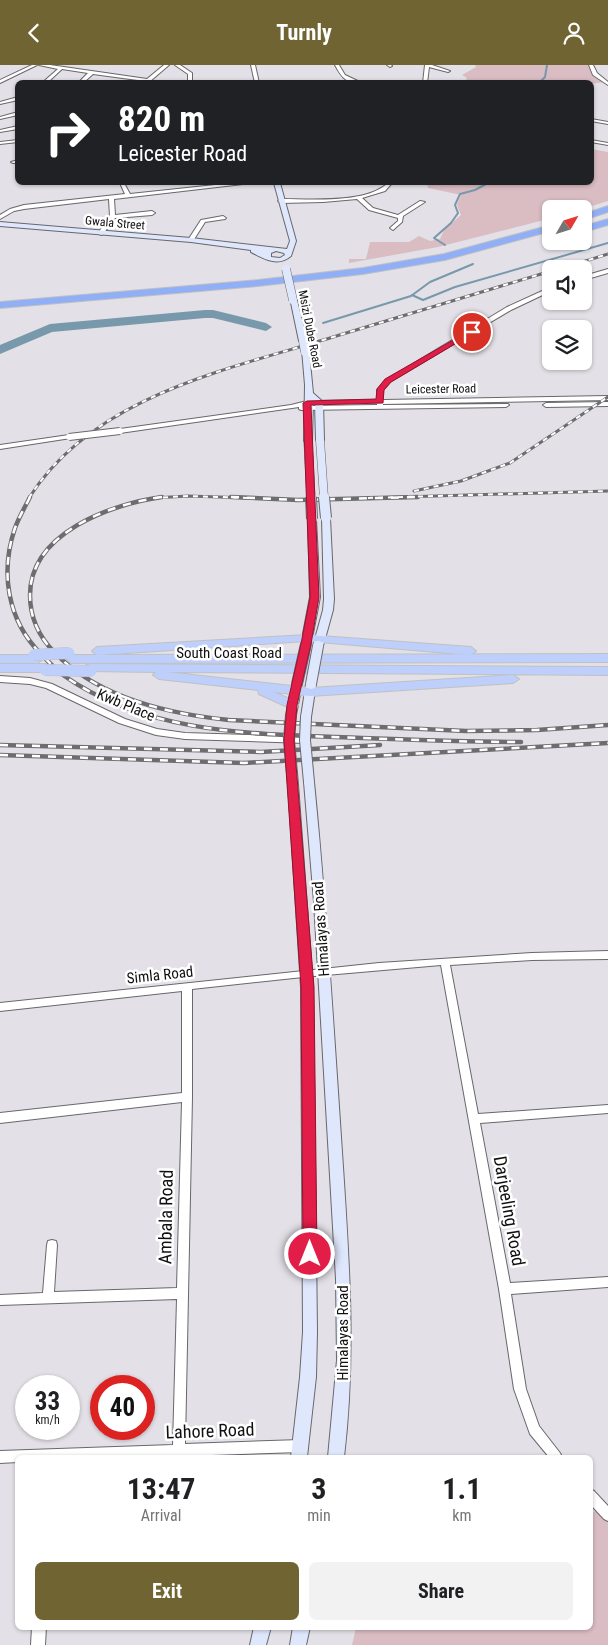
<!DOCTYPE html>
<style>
body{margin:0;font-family:"Roboto Condensed",sans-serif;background:#f2f2f2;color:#202124;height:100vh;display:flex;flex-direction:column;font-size:19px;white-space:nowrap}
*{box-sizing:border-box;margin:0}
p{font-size:16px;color:#757577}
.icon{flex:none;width:28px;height:28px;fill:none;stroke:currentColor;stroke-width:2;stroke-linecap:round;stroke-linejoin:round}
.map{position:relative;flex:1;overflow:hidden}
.drawer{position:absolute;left:15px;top:1390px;width:578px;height:175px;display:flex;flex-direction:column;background:#fff;border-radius:8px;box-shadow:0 1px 4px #0004}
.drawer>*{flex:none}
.hud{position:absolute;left:15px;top:15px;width:579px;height:105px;border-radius:8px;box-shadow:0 1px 4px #0004;background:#202124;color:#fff;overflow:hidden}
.needle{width:32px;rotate:51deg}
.buttons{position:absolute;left:542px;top:135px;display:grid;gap:10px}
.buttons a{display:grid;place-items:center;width:50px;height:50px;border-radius:8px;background:#fff;box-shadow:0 1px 4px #0004;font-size:25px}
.speed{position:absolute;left:15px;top:1310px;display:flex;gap:10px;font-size:25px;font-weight:700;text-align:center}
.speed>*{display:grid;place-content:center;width:65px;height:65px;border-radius:50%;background:#fff;box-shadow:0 1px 4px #0004;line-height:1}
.speed small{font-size:12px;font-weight:400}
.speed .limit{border:8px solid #d22;background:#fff;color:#111}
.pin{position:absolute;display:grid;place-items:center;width:42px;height:42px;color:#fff;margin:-21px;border:2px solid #fff;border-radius:50%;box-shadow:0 1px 5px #0007}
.me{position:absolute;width:55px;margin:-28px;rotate:0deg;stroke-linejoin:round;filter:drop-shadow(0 0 4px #0008)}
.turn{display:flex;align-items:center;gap:18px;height:105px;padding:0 20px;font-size:22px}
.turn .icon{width:65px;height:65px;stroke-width:2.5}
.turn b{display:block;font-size:35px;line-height:42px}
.eta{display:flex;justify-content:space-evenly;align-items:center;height:85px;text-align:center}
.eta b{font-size:30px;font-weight:700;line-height:35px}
.button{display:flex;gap:10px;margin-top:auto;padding:10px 20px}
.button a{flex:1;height:58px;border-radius:8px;background:#706532;color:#fff;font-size:20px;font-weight:700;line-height:58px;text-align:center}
.button a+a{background:#f2f2f2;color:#202124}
header{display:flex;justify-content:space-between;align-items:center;height:65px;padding:0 20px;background:#706532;color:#fff;font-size:22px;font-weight:700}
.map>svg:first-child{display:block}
</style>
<header><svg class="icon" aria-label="back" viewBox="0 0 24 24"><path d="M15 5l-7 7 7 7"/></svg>Turnly<svg class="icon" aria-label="person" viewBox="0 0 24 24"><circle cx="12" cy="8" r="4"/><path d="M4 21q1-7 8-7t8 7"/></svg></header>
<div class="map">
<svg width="608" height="1580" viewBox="0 0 608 1580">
<rect width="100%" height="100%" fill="#e3e1e7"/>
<g fill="#dabcc3">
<path d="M475,0H590L604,17L591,19V18H465L467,13L462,10L476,2Z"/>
<path d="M591,84L608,87V136L582,144H551V153L544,155L438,182L349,198V194H366L370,177H409L419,171L430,176L440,174L444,165L461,150L457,140L461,130L428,123L427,118H591Z"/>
<path d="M608,1445V1580H352L356,1563L590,1562V1447Z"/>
</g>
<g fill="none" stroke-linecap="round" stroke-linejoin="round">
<g stroke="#7898ab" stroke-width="2">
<path d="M539,18L545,12L547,0"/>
<path d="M445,180L434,173L451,158L458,148L455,140L460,129L475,125L488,118"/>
<path d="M412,230L423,235L455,222L608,178"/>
<path d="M323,258L411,231L430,217L473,199"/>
</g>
<path fill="#7898ab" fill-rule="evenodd" d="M205,245H213L266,258L272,262L266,266L213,253H205L52,267L0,289V280L50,259Z"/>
<g stroke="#68676b" stroke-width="2">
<g id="street">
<path d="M32,0H37L0,18V15Z"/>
<path d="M39,0H50L147,14L164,0H169L148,18H143L145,16L93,9L83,18H78L88,8L62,4L47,18H42L58,4Z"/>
<path d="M175,0H180L192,8V18H188V9Z"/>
<path d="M251,0H255L259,18H255Z"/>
<path d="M335,0H339L345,10L362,18C346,18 342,13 335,0Z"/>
<path d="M387,0H391L392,1L390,2Z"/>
<path d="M425,0H432L450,6L448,7L429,2L427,18H423Z"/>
<path d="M589,0H593L597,8L608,17V20L593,10Z"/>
<path d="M18,32V35L0,39V37Z"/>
<path d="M18,47V50L0,54V52Z"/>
<path d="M591,54L608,57V59L591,56Z"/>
<path d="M18,61V64L0,67V65Z"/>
<path d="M18,75V77L0,79V77Z"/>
<path d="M591,75L608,78V80L591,77Z"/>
<path d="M18,95V98H13L11,97Z"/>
<path d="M120,118H124L130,129L234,118H245L243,119L114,134L115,150L152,146L155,148L152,150L115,153L103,169L101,170L98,168L110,152L109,134L24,144L14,146L0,154V150L10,144L24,140L125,129Z"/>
<path d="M388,118H392L385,126L362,133L373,143L398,150L420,136L425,137L403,151L402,157L393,165L390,163L398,156V153L369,145L357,134L323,137L281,138L278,136L281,134C310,134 366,139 388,118Z"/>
<path d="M223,151L226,153L225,154L205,157L193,176H189L188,175L201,155Z"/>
<path d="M608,204V208L584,215V211Z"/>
<path d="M551,222V226L511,245L390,317L383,325V335L608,331V335L383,339V340L508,339L509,340L506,342L301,345L299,344V342L120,368L117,366L120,364L291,340L307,336L377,335V325L386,315L507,242ZM377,339V340L302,341L307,340Z"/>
<path d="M608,337V341L546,342L543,340L546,338Z"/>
<path d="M69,370L71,371V373L0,384V380Z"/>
<path d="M0,611L30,613L52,619L125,654L157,664L185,668L305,672L309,675L305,678L185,674L156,670L119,658L46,623L30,619L0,617Z"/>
<path d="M608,886V894L532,895L450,900L478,1049L608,1040V1048L480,1058L510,1218L608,1212V1222L511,1229L526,1324L539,1361L560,1388L562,1392H549L530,1369L514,1324L499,1224L441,900L303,912L192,924V1032L185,1379L301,1375L305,1377L307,1381L305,1385L301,1387L152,1392H18V1397L0,1398V1386L173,1380L177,1234L0,1240V1230L43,1228L47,1180L48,1176L52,1175L56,1176L57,1180L54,1227L177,1223L182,1037L0,1058V1048L182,1028V926L0,946V938L379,898L532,888Z"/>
<path d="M590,1424L594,1426L608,1441V1456L604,1454L590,1439Z"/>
<path d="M32,1562H46L45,1580H31Z"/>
</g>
</g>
<g stroke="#68676b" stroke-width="2">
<g id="secondary">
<path d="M274,118H280L296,176L291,191C278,202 264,194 251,187V185L191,177L0,161V157L191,173L287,184L290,176ZM276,186L284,188L285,190L280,193L271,192V188Z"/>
<path d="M290,233L297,235L307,276L306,278L299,276Z"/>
<path d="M302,285L309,287L313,328L323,337L324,375L320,377L316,375L315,338L313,336L312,376L308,378L304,376L305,320Z"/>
<path d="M326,450L330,453L334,534L333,545L323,581L318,584L313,581L323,545L324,534L322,453Z"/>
<path d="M312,451L316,454L320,532L311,579L306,582L301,579L310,532L308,454Z"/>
<path d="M297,616L302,619L296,650L291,654L286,650L292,619Z"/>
<path d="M311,616L316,619L311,652L306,656L301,652L306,619Z"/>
<path d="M309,713L314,717C326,835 333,953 341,1072C348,1179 357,1285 344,1392H328L337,1295L336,1214L314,837L304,717Z"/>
<path d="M293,715L298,719L313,922L317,1267L316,1312L307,1392H291L300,1312L303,1267L301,922L288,719Z"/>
<path d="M254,1562H271L266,1580H250Z"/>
<path d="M293,1562H310L306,1580H290Z"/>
</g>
</g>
<g stroke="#c1c1c1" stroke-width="2">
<g id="primary">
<path d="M307,570L471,582L476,586L471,590L307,576L97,590L92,586L97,582Z"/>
<path d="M608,589V597L71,598L66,594L71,590Z"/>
<path d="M0,590H38L43,594L38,598H0Z"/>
<path d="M0,599H46L51,603L46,607H0Z"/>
<path d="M90,599L608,602V610L166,607L310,623L513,610L519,614L513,618L310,631L274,627L296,637L298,640L296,643L292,644L259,629L258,625L159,614L153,610L156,607L86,606L85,603L86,600Z"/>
</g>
</g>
<g stroke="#c1c1c1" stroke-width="2">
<g id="highway">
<path d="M608,141V147L584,155V149Z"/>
<path d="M608,154V160L584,167V161Z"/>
<path d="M551,160V166L445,195L363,209L258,221L0,243V237L258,215L363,203L444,189Z"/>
</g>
</g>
<use href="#street" fill="#fff" fill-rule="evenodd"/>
<use href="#secondary" fill="#dee7fc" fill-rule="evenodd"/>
<use href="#primary" fill="#bdcffa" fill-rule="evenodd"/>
<use href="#highway" fill="#91aff6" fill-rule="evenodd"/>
<g stroke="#6d6d70" stroke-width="3">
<g id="rail-far1">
<path d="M560,204L608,189"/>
<path d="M414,426L461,416L510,398L608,332"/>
<path d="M29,433C93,331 226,305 333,272C406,250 478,228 551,206"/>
<path d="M153,433L188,431L251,433"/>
<path d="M368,433L608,426"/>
</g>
</g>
<g stroke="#6d6d70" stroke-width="4.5">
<g id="rail">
<path d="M30,432C25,442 19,452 15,463C0,507 7,555 41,589C48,596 55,604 63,610C149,671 260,669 362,673C415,675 468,677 521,677"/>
<path d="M162,432C111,439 30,468 30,530C30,553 39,572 55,588C99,633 168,649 229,655L466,666L537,665L608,660"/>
<path d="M231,432L298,435L418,432"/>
<path d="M0,680L261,687L380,680"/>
<path d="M0,690L244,698L608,678"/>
</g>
</g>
<use href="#rail-far1" stroke="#fff" stroke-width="2" stroke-dasharray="5" stroke-linecap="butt"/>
<use href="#rail" stroke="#fff" stroke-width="2.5" stroke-dasharray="8" stroke-linecap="butt"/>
<g stroke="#68676b" stroke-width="8" stroke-linecap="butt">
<path id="street-bridge" d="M69,372L120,366"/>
</g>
<g stroke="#68676b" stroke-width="9" stroke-linecap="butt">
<g id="secondary-bridge-far1">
<path d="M286,204L293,235"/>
<path d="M303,276L305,287"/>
<path d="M320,375L324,433"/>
<path d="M308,376L311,433"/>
</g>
</g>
<g stroke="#68676b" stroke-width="12" stroke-linecap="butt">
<g id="secondary-bridge">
<path d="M311,432L312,454"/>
<path d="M324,432L326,453"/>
<path d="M297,619L306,579"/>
<path d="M311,619L318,581"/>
<path d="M291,650L289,675L293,719"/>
<path d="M306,652L305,675L309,717"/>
</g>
</g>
<g stroke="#c1c1c1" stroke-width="12" stroke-linecap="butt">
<g id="primary-bridge">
<path d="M34,590L69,588"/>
<path d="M45,605L91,606"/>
</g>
</g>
<use href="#street-bridge" stroke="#fff" stroke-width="6"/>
<use href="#secondary-bridge-far1" stroke="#dee7fc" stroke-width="8"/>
<use href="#secondary-bridge" stroke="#dee7fc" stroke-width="10"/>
<use href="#primary-bridge" stroke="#bdcffa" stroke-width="11"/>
</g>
<path fill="#e11d48" stroke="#92132f" d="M469,266L475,267L391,317L384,325L383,338L311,340L319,532L311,579L297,640L294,675L314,922L317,1189L315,1194L310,1196L305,1194L303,1189L301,922L284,675L287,640L301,579L310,532L303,338L307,336L376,334L377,324L385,314Z"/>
<g text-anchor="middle" stroke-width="5" stroke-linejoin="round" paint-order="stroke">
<g font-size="12" fill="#101011" stroke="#fff">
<text transform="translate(115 158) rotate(5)" y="4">Gwala Street</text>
<text transform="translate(310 264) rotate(79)" y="4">Msizi Dube Road</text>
<text transform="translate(441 324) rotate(-1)" y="4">Leicester Road</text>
</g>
<g font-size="15" fill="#101011" stroke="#fff">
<text x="229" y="593">South Coast Road</text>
<text transform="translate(126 640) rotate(23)" y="5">Kwb Place</text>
<text transform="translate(321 864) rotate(-94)" y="5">Himalayas Road</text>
<text transform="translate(160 910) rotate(-6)" y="5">Simla Road</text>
<text transform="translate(343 1268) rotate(-90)" y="5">Himalayas Road</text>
</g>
<g font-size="18" fill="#101011" stroke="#fff">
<text transform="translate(509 1146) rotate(80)" y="6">Darjeeling Road</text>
<text transform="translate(166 1152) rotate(-89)" y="6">Ambala Road</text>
<text transform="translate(210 1366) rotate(-2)" y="6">Lahore Road</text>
</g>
</g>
</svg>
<div class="buttons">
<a><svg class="needle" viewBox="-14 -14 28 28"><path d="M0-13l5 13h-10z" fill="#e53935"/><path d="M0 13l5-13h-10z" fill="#757577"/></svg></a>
<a><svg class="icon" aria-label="sound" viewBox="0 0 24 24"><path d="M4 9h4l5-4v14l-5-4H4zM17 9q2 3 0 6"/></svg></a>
<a><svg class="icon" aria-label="layers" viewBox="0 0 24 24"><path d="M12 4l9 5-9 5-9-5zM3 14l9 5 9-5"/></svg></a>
</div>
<div class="speed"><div>33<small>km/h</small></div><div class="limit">40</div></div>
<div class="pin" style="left:472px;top:267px;background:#d93025"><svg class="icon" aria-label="arrive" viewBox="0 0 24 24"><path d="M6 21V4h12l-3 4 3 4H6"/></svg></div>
<svg class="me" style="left:310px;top:1189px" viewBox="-20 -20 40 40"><circle r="17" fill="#e11d48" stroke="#fff" stroke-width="3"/><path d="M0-11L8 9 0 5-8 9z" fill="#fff"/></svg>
<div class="hud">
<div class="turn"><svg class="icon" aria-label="right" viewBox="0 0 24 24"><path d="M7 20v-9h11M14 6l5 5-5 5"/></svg><div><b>820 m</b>Leicester Road</div></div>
</div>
<section class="drawer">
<div class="eta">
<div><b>13:47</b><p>Arrival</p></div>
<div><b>3</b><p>min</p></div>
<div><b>1.1</b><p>km</p></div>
</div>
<div class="button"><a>Exit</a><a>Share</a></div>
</section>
</div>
